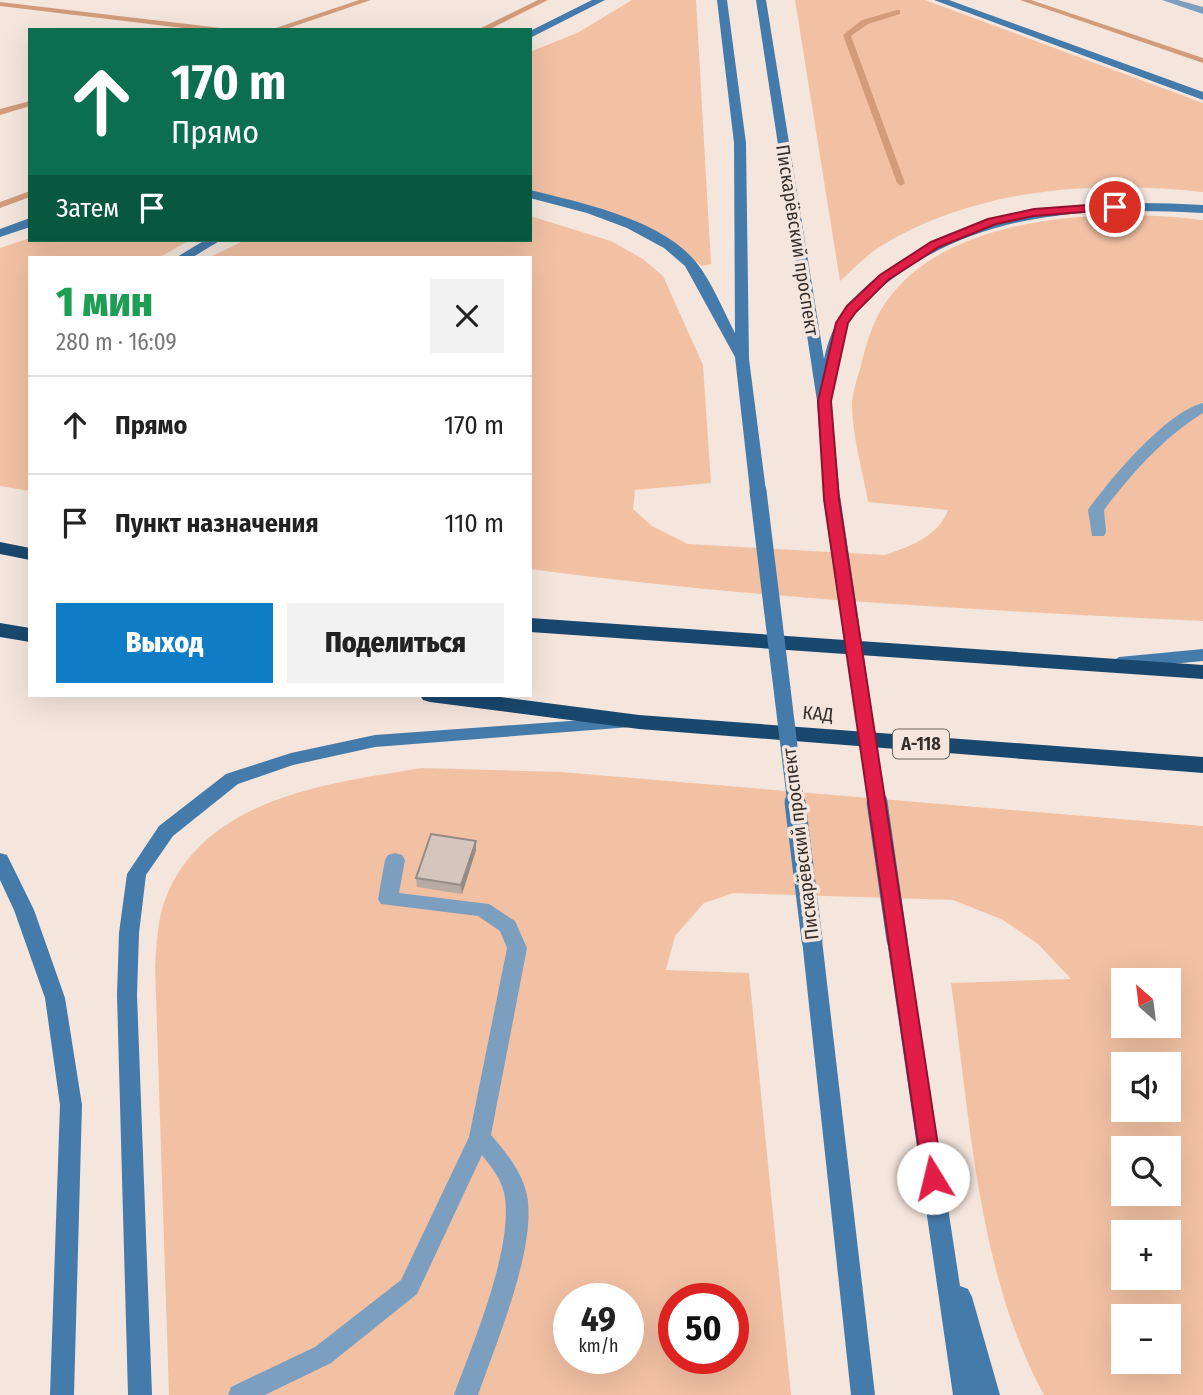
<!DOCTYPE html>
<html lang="ru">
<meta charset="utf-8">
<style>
body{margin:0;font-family:"Fira Sans Condensed",sans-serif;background:#f2f2f2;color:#222;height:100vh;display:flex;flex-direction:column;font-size:26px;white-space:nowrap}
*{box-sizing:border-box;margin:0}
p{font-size:23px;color:#767676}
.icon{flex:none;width:38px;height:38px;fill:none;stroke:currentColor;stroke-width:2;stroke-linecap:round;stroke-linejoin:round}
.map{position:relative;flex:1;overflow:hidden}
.sheet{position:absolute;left:28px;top:256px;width:504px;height:441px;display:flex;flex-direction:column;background:#fff;border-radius:0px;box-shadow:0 7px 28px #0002}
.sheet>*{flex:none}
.banner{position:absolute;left:28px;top:28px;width:504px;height:214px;border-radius:0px;box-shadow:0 7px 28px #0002;background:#0b6e4f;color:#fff;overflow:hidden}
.needle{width:46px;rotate:332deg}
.fabs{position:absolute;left:1111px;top:968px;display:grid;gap:14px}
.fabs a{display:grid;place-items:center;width:70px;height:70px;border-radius:0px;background:#fff;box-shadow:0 7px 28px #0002;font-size:35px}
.speed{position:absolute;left:553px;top:1283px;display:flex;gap:14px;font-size:35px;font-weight:700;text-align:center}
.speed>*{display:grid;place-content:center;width:91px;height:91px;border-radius:50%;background:#fff;box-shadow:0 7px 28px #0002;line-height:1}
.speed small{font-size:18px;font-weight:400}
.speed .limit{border:10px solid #d22;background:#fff;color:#111}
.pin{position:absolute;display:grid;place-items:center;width:60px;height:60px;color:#fff;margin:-30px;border:4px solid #fff;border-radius:50%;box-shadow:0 2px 7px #0007}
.me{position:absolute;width:77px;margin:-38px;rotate:351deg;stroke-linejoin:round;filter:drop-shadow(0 0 5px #0008)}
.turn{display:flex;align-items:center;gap:24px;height:147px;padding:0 28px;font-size:32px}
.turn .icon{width:91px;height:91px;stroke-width:2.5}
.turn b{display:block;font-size:49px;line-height:60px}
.then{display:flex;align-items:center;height:66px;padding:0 28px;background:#0003;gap:14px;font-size:26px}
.round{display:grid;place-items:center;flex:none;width:74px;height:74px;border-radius:0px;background:#f2f2f2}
.head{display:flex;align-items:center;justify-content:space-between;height:119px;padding:0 28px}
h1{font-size:42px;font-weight:800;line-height:52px;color:#1e9e55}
.cta{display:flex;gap:14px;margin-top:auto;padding:14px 28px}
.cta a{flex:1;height:80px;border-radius:0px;background:#0f7cc6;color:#fff;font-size:28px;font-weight:800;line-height:80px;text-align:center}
.cta a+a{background:#f2f2f2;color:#222}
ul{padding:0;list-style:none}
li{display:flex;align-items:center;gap:21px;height:98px;padding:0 28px;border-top:2px solid #e0e0e0}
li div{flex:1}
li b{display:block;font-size:26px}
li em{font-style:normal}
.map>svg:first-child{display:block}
</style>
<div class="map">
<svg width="1203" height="1395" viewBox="0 0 1203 1395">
<rect width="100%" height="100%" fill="#f5e6dd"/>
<g fill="#f2c1a4" fill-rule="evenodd">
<path d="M632,0H696L711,264L702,266C652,226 592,206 530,190V52L579,32Z"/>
<path d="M795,0H925L1203,103V192C1094,180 976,188 881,246C866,255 853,270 840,281Z"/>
<path d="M530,216L611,241L643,259L663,276L703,365L711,483L635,490L633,509L652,526L688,544L885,555C909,547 939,536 948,510L868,502C863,472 853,439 852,408C851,393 859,375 862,361C867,341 874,319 886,302C948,213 1106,208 1203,220V621C978,610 754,599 530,569V257H210L245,240H530Z"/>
<path d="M30,238L190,240L160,257H30V491L0,486V248Z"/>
<path d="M422,768L561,772L1203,826V1395H1044C978,1275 970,1118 951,983L1071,979L1038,944L1003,920L953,900L734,893L704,903L675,936L666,970L749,973L791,1395H169L155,966C157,944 157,919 166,897C207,797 329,783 422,768ZM1124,980H1169V1026H1124ZM1124,1064H1169V1110H1124ZM1124,1148H1169V1194H1124ZM1124,1232H1169V1278H1124ZM569,1298H628V1358H569ZM674,1298H733V1358H674ZM1124,1316H1169V1362H1124Z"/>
</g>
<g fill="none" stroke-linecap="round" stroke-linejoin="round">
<g fill="#d29c7b" fill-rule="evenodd">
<path d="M359,0H371L283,30H270Z"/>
<path d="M538,0H548L488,30H477Z"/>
<path d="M1020,0H1031L1203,58V63Z"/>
<path d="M0,2L221,28L225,30H199L0,6Z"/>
<path d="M897,10H900V14L868,24L851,36L905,183L901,186L897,183L843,35L862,20Z"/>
<path d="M30,101V106L0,115V109Z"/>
<path d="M30,191V197L0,208V202Z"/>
</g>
<g fill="#7c9fc0" fill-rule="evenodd">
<path d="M1162,0H1178L1203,7V14Z"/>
<path d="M1203,403V413C1163,438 1132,473 1104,510L1106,532L1104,536H1092L1088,510C1110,479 1166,412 1203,403Z"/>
<path d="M395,853L402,855L405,860L399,893L489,904L515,921L527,948L491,1135C506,1152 522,1172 527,1195C537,1248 496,1343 478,1395H454C473,1342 512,1253 505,1198C503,1181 492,1168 482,1155L417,1294L331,1363L265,1395H228L231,1387L315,1347L401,1280L469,1137L507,948L500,931L478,916L381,904L378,899L385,860L388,855Z"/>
</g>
<g fill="#447baa" fill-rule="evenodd">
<path d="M592,0H605L530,38V31Z"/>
<path d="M717,0H727L746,143L749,359L766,491L758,496L750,491L735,357L685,266L664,248L627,228L587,213L530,198V190C582,203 661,219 696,262C712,282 723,310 735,333L734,143Z"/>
<path d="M756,0H766L824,359C832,319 854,293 887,270C979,203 1094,199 1203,205V213C1098,207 988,210 899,274C881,287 860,302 849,322C838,343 838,368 833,390L830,393L840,499L832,504L824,499L817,401Z"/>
<path d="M934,0H949L1203,92V100Z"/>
<path d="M30,218V227L0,237V229Z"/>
<path d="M205,240H221L193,257H177Z"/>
<path d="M1203,649V661L1119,669L1110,663L1119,657Z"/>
<path d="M625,717L631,719L634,723L631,727L375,747L293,765L238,784L173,836L146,875L139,933L137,995L152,1395H128L117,995L119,933L127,874L159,826L226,774L291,753L375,735Z"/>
<path d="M0,853L7,855L34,910L65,998L82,1105L74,1395H50L60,1105L45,998L14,910L0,880Z"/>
<path d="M812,932L819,934L822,940L875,1395H851L802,940L805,934Z"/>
<path d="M897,932L904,934L907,940L960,1286L968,1289L972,1297L1000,1395H953L887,940L890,934Z"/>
</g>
<g fill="#19486f" fill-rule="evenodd">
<path d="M0,542L30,548V560L0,554Z"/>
<path d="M530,618L1203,665V679L530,632Z"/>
<path d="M0,623L30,628V642L0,637Z"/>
<path d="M420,695H485L639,715L1203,757V773L639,729L430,702L423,700Z"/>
</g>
<g stroke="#447baa" stroke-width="17">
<path d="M758,491L796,804"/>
<path d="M832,499L877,804"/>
</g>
<g stroke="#447baa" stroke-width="21">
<path d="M795,802L812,940"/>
<path d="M877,802L897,940"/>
</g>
</g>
<path fill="#b6aaa3" d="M476,841V850L462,894L417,887L416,878Z"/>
<path fill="#948b84" d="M476,841V850L462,894L461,885Z"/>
<path fill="#d4c6bd" stroke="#948b84" stroke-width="2" d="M431,834L476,841L461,885L416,878Z"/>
<path fill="#e11d48" stroke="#92132f" stroke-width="2" d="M1115,203L1119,204V209L1034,216L996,224L939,247L888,280L856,312L848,323L831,401L839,499L943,1178L940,1184L933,1187L926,1184L923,1178L824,499L818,401L836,323L847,306L880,275L931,242L988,219L1034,209Z"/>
<g text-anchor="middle" stroke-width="7" stroke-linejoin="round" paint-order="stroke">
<rect fill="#f5e6dd" stroke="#6e6661" stroke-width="2" x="893" y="729.5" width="56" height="29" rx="5"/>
<g font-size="18" font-weight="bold" fill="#342f2c">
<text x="921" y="750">А-118</text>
</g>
<g font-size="19" fill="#342f2c" stroke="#f5e6dd">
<text transform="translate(798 240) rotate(81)" y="7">Пискарёвский проспект</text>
<text transform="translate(818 713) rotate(5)" y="7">КАД</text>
<text transform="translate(800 844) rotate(-97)" y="7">Пискарёвский проспект</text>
</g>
</g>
</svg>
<div class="fabs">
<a><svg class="needle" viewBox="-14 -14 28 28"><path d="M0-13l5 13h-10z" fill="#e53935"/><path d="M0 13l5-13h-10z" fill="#767676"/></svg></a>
<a><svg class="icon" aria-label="sound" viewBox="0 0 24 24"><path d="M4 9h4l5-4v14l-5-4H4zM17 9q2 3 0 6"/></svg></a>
<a><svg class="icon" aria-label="search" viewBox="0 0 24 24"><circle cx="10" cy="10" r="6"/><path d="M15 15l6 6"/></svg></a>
<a>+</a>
<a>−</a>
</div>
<div class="speed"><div>49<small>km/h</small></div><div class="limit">50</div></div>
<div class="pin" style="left:1115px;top:207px;background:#d93025"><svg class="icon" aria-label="arrive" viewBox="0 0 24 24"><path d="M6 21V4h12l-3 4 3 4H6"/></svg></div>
<svg class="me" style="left:933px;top:1178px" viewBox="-20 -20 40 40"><circle r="19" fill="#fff"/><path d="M0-13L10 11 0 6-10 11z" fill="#e11d48"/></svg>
<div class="banner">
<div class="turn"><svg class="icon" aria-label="ahead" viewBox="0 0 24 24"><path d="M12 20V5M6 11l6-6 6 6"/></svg><div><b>170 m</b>Прямо</div></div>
<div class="then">Затем<svg class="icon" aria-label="arrive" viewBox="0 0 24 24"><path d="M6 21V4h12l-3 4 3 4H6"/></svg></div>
</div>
<section class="sheet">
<div class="head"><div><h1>1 мин</h1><p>280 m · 16:09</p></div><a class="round"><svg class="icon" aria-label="close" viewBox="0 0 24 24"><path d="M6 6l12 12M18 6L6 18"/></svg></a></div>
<ul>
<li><svg class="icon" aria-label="ahead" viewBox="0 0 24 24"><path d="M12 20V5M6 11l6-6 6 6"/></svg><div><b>Прямо</b></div><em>170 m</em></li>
<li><svg class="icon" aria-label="arrive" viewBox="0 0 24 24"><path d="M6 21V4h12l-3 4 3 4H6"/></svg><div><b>Пункт назначения</b></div><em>110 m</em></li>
</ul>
<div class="cta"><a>Выход</a><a>Поделиться</a></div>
</section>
</div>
